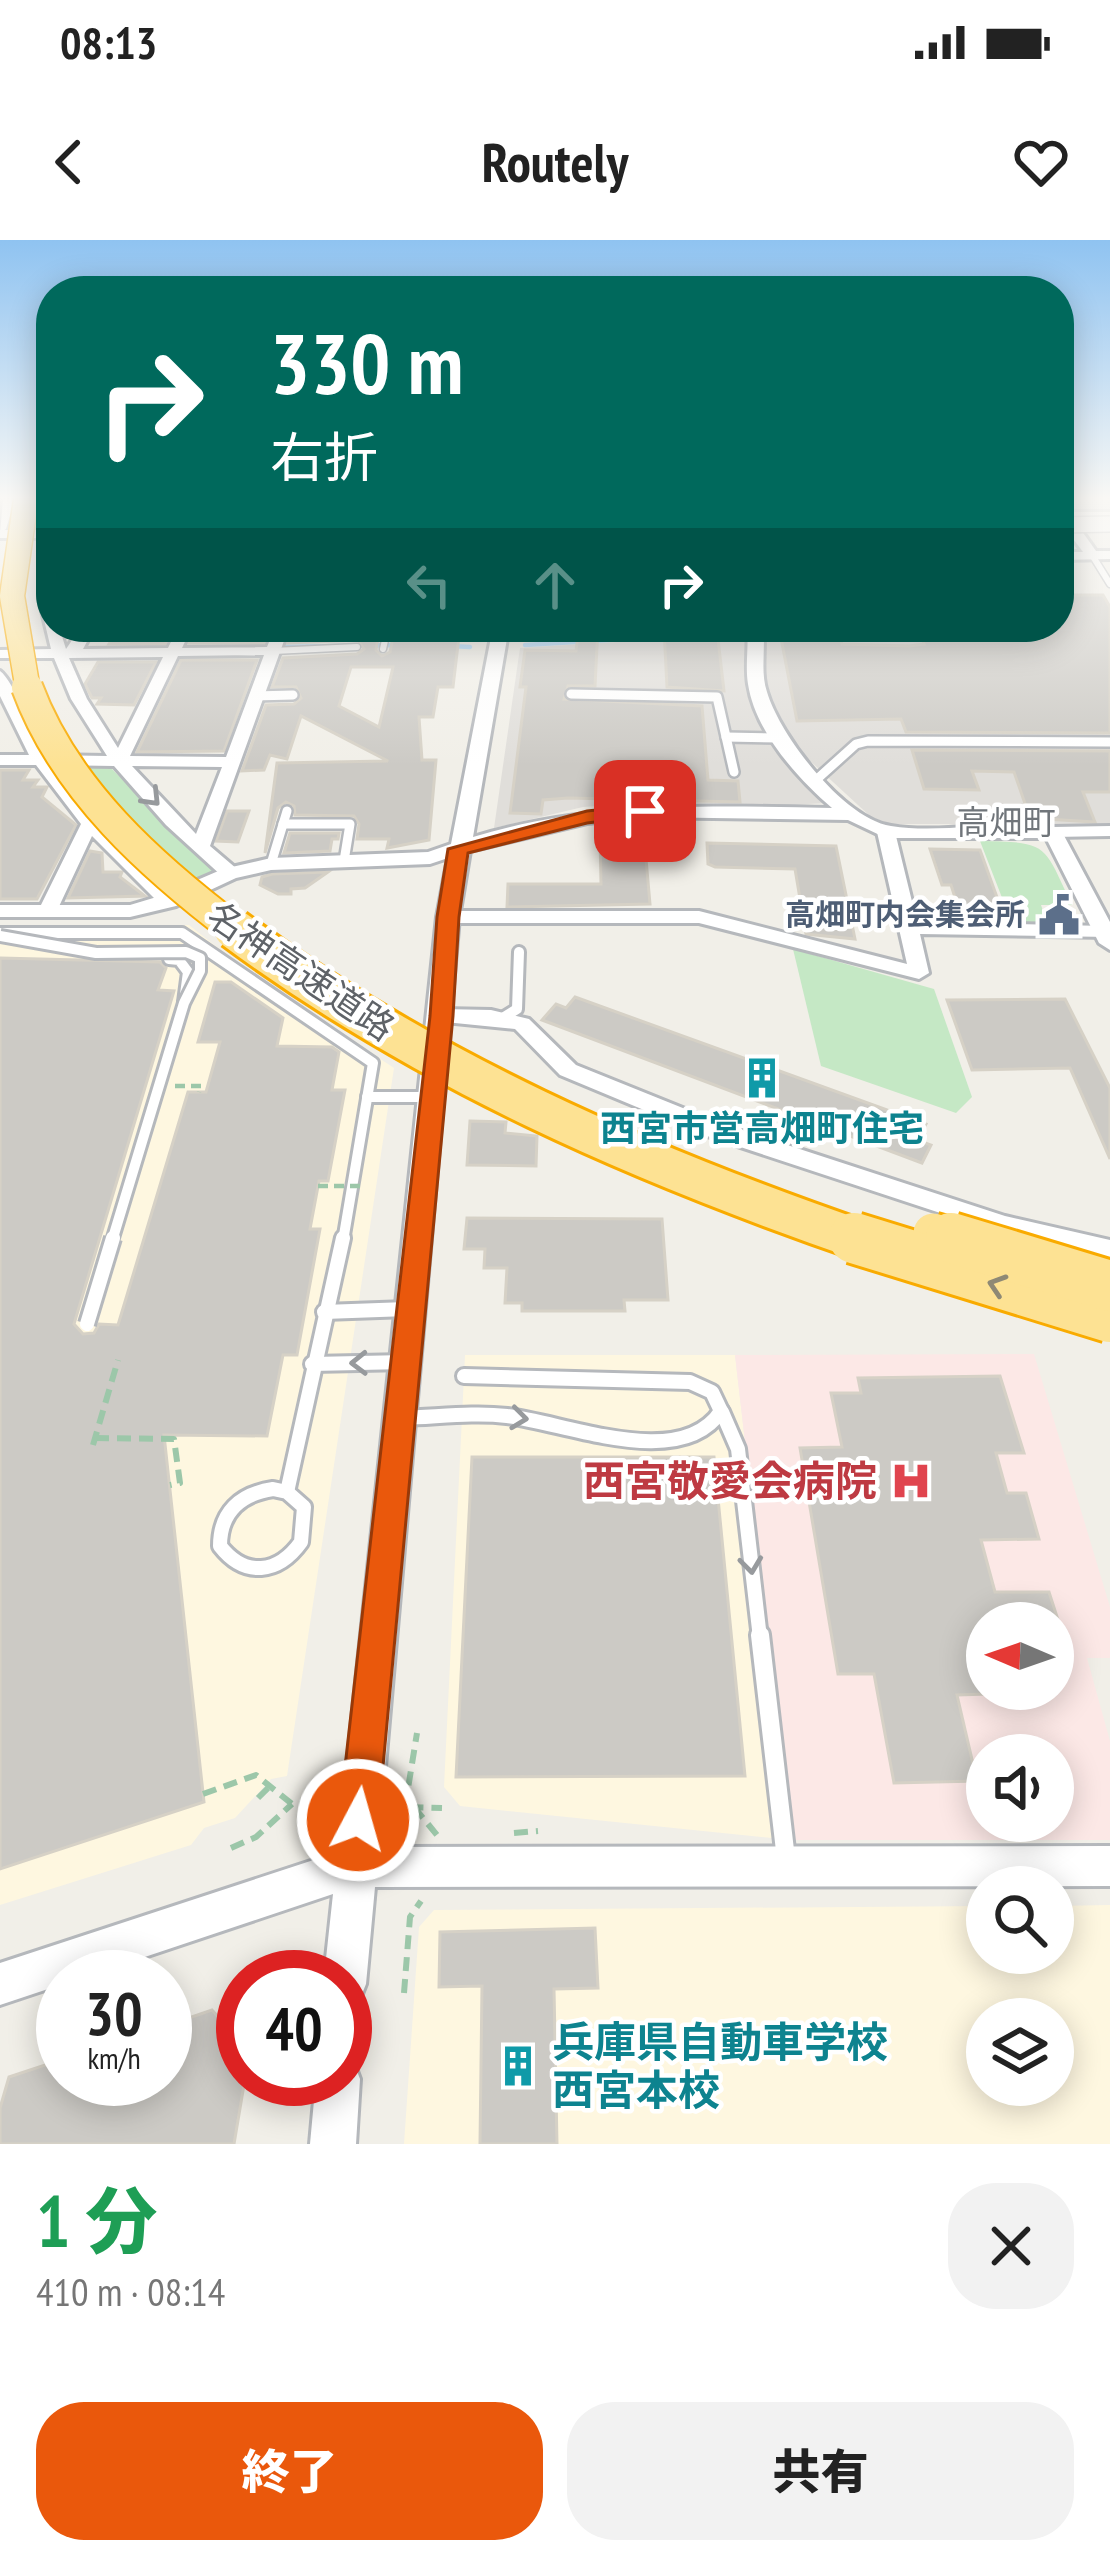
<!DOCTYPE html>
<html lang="ja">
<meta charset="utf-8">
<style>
body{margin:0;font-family:"PT Sans Narrow","Noto Sans JP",sans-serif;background:#f2f2f2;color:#222;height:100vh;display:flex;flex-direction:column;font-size:45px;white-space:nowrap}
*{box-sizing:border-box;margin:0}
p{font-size:39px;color:#767676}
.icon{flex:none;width:66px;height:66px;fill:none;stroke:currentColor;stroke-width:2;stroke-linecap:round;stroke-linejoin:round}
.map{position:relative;height:1904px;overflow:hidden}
.details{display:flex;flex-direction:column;background:#fff;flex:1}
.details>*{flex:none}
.hud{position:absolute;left:36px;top:36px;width:1038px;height:366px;border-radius:48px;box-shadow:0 6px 30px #0003;background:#00695c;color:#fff;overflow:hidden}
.needle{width:78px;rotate:272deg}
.fabs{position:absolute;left:966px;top:1362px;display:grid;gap:24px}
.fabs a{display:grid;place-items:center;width:108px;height:108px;border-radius:50%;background:#fff;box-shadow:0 6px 30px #0003;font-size:60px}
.speed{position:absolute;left:36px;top:1710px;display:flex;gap:24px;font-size:60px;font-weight:700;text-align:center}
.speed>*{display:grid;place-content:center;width:156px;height:156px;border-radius:50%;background:#fff;box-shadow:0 6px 30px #0003;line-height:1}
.speed small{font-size:30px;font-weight:400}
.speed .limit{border:18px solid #d22;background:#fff;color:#111}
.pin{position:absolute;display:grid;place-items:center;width:102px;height:102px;color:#fff;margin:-51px;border-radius:24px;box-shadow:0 6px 18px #0006}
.me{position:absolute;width:132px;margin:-66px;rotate:6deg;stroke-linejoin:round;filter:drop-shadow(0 0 9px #0008)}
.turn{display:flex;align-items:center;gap:42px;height:252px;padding:0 36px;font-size:54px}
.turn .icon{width:156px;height:156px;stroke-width:2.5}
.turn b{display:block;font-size:84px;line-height:102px}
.lanes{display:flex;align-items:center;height:114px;padding:0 36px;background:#0003;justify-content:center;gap:60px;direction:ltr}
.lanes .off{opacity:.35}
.round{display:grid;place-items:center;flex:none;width:126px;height:126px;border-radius:48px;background:#f2f2f2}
.head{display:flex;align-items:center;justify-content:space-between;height:204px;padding:0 36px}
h1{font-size:72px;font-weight:800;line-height:90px;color:#1e9e55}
.cta{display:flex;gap:24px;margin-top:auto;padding:24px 36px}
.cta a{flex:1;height:138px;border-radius:48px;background:#ea580c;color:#fff;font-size:48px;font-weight:800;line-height:138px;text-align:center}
.cta a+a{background:#f2f2f2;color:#222}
.status{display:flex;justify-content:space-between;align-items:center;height:84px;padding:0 60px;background:#fff;direction:ltr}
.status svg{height:33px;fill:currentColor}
header{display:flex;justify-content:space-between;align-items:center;height:156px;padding:0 36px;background:#fff;font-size:54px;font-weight:800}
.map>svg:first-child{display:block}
</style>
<div class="status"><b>08:13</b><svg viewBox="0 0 49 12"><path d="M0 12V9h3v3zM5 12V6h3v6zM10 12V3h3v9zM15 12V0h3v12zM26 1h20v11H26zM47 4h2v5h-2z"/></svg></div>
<header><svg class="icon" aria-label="back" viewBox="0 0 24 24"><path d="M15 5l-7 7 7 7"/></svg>Routely<svg class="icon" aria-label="heart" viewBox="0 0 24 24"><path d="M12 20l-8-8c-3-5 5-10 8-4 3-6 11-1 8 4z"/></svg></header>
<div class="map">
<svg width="1110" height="1904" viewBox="0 0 1110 1904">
<rect width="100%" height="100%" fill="#f1efe8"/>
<g fill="#fef7e0" fill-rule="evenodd">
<path d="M189,685L242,727L394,828L287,1536L271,1539L235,1578L204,1588L191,1605L0,1665V686Z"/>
<path d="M465,1115H735L791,1600L460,1566L444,1547Z"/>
<path d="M1110,1665V1904H404L419,1687L434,1670L987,1666V1713H1053V1666ZM987,1779H1053V1845H987Z"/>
</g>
<g fill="#e0deda">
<path d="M1110,376V584H891L871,577L795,507L765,446L760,417L765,392L1059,387Z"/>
<path d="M744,394L749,397L747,446L756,471L777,509L830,563L737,567L641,563L583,567L494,588L520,408Z"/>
</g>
<path fill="#fce8e6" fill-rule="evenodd" d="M1034,1114L1110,1367V1418H1087L1110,1501V1600H791L735,1115ZM987,1383H1053V1449H987ZM987,1515H1053V1581H987Z"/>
<g fill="#c5e8c5">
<path d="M55,525H108L218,635L179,653Z"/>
<path d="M980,601C1050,602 1043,604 1072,665H1041L1048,686H1013Z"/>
<path d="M793,709L934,749L972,857L956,873L821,826Z"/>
</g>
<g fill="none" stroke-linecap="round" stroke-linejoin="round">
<g stroke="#aadaff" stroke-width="4.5">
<path d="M689,395L749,391"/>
<path d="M525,405L674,396"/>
<path d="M450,406L470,407"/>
<path d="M281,407L399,405"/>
<path d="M89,409L226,407"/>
</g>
<path fill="#aadaff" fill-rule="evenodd" d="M752,387H820C806,400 772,400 754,396Z"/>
</g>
<g fill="#cccac5" stroke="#d6d1c6" stroke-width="3" fill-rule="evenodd">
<path d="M1059,355H1103L1110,367V493L906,492L901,479L797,481L780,393L839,394L842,404L909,406L924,404L922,398H960L955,387H1059Z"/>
<path d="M142,387H173L165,404H109L119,388Z"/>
<path d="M196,387H270L264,403H189Z"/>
<path d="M293,387H380L376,410L382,416L390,412L395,387L460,388L453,447H438L433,477H419L422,520H436L429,600L387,608L389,599H357L359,584L354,576L295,575L294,566L286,562L278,568L265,613L277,523L388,521L301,476L287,519L270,515L264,530L242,531L266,465L294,464L301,458L296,447H272L283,418L357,414L364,409L358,400L288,403ZM351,427H393L379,487L339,466Z"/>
<path d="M579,387H598L595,446H568L564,459L702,466L708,540L738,541L740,562L568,558L543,560L541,574L510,573L526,447H520L525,410L576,411Z"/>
<path d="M692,387L699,399H718L724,451L667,447L664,389Z"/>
<path d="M181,420H257L224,511L137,512Z"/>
<path d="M98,422H156L134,465L97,464L101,458H92L85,444Z"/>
<path d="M912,510L1110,511V552H1083L1095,582L1030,578L1014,532L972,531L979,550L924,549Z"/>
<path d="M0,530H29L23,540H38L33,547H47L42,557L76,585L37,659H0Z"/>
<path d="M227,571H249L238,602L216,601Z"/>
<path d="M290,593H339L338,599H332L330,611L284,613Z"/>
<path d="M600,595L644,596L650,664L507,667L508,644H601Z"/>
<path d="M707,603L836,606L855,699L806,694L795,629L715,627L708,624Z"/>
<path d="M930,609L980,610L1003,674L960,673L951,645H942Z"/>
<path d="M90,611L102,613L103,632H122L120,637L145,656L68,658Z"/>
<path d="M328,632L305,648L291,649V654H278L260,645L262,637L272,634Z"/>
<path d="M0,718L160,722L166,728L158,750L174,751L74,1084L83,1094L94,1093L99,1084L118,1085L188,852H206L220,802H198L215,742H231L283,778L277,806L332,807L339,812L332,850H345L328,941H319L310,989H320L297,1115H283L267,1196L164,1195L204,1562L0,1629Z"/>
<path d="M575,757L926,884L917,900L931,905L922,923L542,780L556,764L566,768Z"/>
<path d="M1065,759L1110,848V919L1070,828L972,830L947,760Z"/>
<path d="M470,881L506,882L505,893L537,896L536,926L467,925Z"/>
<path d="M467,978L662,979L668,1060H624L625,1071H522V1063H505L507,1028H484L485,1009H464Z"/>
<path d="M1000,1136L1024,1213H996L1007,1253H1026L1039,1299L981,1300L995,1352H1049L1059,1383H987V1454L957,1455L977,1541L894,1543L874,1434H838L800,1208L842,1207L831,1153H861L858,1138Z"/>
<path d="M472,1217H714L745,1536L456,1537Z"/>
<path d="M595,1688L598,1748L554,1749L557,1904H480L482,1746L439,1747L440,1692Z"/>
<path d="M212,1770L243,1805L245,1839L234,1904H0V1868L9,1837L63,1819V1839H165V1786Z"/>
</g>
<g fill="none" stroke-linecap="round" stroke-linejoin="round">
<g stroke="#b5b8bc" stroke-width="9">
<g id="service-far4">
<path d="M1092,315L1110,344"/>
<path d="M636,387V395"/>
<path d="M383,409L388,387"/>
<path d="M273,411L357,407"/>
</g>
</g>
<g stroke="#b5b8bc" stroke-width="14">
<g id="service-far3">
<path d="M571,454L717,457L734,532"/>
<path d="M254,456L293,455"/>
<path d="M726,497L780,498"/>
<path d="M816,540L856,504L868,501L1110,502"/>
<path d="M283,584H350L344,621"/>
<path d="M271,624L287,571"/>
</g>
</g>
<g stroke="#b5b8bc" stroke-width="16">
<g id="service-far2">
<path d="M0,693H182L373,823L343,1001"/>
<path d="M169,719L179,720L188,732L184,762"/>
<path d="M501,779L517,769L519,712"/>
<path d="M367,857H432"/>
</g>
</g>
<g stroke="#b5b8bc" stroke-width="20">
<g id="service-far1">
<path d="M324,1072L407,1069"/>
<path d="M312,1124L406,1122"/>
<path d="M722,1172L738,1209L760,1398"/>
<path d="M403,1178C438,1177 473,1172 507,1176C567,1183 681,1232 721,1171L712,1152L690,1142L464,1136"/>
<path d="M273,1249L287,1252L304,1267L301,1302C278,1334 245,1338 220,1306C220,1272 240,1254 273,1249Z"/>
<path d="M287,1252L343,998"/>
</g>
</g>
<g stroke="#b5b8bc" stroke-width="24">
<path id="service" d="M760,1395L786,1619"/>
</g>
<g stroke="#b5b8bc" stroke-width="6">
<g id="minor">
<path d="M3,259H15L6,289L0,293Z"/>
<path d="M1059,262L1069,272H1110V280H1074L1096,311H1110V319L1059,320V312H1083L1059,280Z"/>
<path d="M51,305V387H59L66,409L81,387H95L83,409L168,408L178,387H192L182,408L267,407L275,387H289L210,606L237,629V637H223L166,585L114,526L52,525L98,582L175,657V665H161L92,596L55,675L48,677L38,671L81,584L36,525H0V515H29L0,456V431C14,441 33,495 46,515L107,516L71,459L54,418H0V410L51,409L40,363L45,309ZM264,415L226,517L130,516L178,416ZM163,417L118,508L87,459L69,418ZM132,526L222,527L196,594Z"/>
<path d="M1110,586V596L1053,597L1044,592L1053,587Z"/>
<path d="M886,587L895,592L917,682L1105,686L1110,687V697L920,694L929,733L919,739L699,683H448L438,677L448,671H699L907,724L877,592Z"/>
<path d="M442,769L491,770L529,779L576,825L720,883L1005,976L1110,1000V1020L1004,994L704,895L560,835L515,789L435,781L432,776Z"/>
</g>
</g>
<g stroke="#b5b8bc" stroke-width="6">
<g id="tertiary">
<rect x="0" y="290" width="51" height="8"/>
<path d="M493,387H509L473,597C591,561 710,566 832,568C797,538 755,491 748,444C745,425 749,406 747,387H763C766,408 760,432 767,452C780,496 844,579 891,586C946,595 1005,577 1060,588L1110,682V710L1099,703L1046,598H886L848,580L645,577L587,583L470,611L459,677L378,1607L1110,1606V1646L375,1647L366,1744L360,1759L345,1765V1737H324L333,1654L85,1737H63V1744L0,1765V1723L338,1612L437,677L448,618L430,624L271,630L236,638L176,666L130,677H0V665H130L160,656L223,629L271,618L428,612L451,604Z"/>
<path d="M345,1820L354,1823L360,1839L356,1904H310L316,1839H345Z"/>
</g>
</g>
<g stroke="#9cc7a9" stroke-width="4.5" stroke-dasharray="10 6" stroke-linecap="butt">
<path d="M175,846H201L199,852"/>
<path d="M318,946H334"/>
</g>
<g stroke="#9cc7a9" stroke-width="6" stroke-dasharray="14 8" stroke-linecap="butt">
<path d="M95,1198L174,1199L180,1243L170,1245"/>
<path d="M93,1205L118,1120"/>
<path d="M258,1558L270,1546"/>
<path d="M405,1567L417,1493"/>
<path d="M414,1567L437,1595"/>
<path d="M514,1593L538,1591"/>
<path d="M231,1608L256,1597L292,1564"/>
<path d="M404,1753L410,1677L421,1661"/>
</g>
<use href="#service-far4" stroke="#fff" stroke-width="6"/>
<use href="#service-far3" stroke="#fff" stroke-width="9"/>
<use href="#service-far2" stroke="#fff" stroke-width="10"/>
<use href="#service-far1" stroke="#fff" stroke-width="14"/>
<use href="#service" stroke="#fff" stroke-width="18"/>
<use href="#minor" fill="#fff" fill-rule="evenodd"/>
<use href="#tertiary" fill="#fff" fill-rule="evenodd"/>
<g stroke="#b5b8bc" stroke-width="16" stroke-linecap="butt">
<path id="service-bridge-far1" d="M0,696L96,713L186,712L200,718V731L184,763L112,1001"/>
</g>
<g stroke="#b5b8bc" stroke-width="20" stroke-linecap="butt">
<path id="service-bridge" d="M87,1084L113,998"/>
</g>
<g stroke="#b5b8bc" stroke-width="18" stroke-linecap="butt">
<path id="tertiary-bridge" d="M1059,285L1110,284"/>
</g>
<g stroke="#f9ab00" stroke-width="27" stroke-linecap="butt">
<path id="motorway-bridge-far3" d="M26,259L12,356L28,450"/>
</g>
<g stroke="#f9ab00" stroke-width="34" stroke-linecap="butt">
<path id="motorway-bridge-far2" d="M27,447C65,550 152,627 238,692"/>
</g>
<g stroke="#f9ab00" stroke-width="45" stroke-linecap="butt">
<g id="motorway-bridge-far1">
<path d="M234,689C424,830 640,924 863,1001"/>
<path d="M933,993L961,1001"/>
</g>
</g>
<g stroke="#f9ab00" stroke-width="56" stroke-linecap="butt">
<g id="motorway-bridge">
<path d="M854,998L1110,1077"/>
<path d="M951,998L1110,1046"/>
</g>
</g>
<path stroke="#9cc7a9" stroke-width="4.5" stroke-dasharray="10 6" stroke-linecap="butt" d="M334,946H364"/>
<path stroke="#9cc7a9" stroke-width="6" stroke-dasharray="14 8" stroke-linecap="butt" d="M203,1554L256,1535L292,1564L442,1568"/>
<use href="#service-bridge-far1" stroke="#fff" stroke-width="10"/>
<use href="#service-bridge" stroke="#fff" stroke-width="14"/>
<use href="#tertiary-bridge" stroke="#fff" stroke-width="15"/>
<use href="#motorway-bridge-far3" stroke="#fde293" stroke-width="24"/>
<use href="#motorway-bridge-far2" stroke="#fde293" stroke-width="30"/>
<use href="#motorway-bridge-far1" stroke="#fde293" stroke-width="39"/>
<use href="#motorway-bridge" stroke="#fde293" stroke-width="50"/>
</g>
<defs><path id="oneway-chevron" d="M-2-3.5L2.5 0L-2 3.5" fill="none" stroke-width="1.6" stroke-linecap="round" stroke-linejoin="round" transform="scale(3)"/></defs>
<g stroke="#979a9d">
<use href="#oneway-chevron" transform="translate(152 558) rotate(46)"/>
<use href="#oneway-chevron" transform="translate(359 1123) rotate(179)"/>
<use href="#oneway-chevron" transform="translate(519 1178) rotate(7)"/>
<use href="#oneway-chevron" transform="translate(751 1325) rotate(83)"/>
</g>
<use stroke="#8e8975" href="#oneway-chevron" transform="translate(997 1045) rotate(-162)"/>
<linearGradient id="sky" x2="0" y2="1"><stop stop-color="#8fc3f1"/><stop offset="0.49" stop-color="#f9f8f5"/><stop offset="1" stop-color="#f9f8f5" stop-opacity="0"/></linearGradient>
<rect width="1110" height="526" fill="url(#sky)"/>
<path fill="#ea580c" stroke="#983908" stroke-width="3" d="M645,565L655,571L652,575L587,583L468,613L459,677L453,776L378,1580L373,1594L358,1600L344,1594L339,1580L430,776L437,677L448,609L587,571Z"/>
<defs>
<g id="civic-bare" transform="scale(3.24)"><path d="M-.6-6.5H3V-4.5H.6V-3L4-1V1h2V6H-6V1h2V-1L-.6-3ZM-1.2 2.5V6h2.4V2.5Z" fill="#5c6f8a" stroke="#fff" stroke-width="2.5" paint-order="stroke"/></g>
<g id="building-bare" transform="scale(3.24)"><path d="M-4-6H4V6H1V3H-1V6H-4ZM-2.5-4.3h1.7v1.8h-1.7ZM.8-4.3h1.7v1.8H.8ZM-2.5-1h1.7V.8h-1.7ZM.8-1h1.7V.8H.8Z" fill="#0f9aa8" stroke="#fff" stroke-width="2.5" paint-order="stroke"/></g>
<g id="hospital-bare" transform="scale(3.24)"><path d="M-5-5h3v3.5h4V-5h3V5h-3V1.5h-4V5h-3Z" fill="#e0444e" stroke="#fff" stroke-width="2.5" paint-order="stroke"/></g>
</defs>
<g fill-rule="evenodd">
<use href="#civic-bare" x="1059" y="675"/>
<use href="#building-bare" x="762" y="838"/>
<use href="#hospital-bare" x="911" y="1241"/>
<use href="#building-bare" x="518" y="1826"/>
</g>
<g text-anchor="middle" stroke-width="9" stroke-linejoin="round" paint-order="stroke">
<g font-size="30" font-weight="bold" fill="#4e5e75" stroke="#fff" text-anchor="end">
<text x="1025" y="685">高畑町内会集会所</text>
</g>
<g font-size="33" fill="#70757a" stroke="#fff">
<text x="1006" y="594">高畑町</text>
</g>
<g font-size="36" fill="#5f6368" stroke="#fff">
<text transform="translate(301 731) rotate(34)" y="13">名神高速道路</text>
</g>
<g font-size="36" font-weight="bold" fill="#0d838f" stroke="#fff">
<text x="762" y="901">西宮市営高畑町住宅</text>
</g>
<g font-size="42" font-weight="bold" fill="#be3a42" stroke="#fff" text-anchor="end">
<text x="877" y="1256">西宮敬愛会病院</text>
</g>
<g font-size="42" font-weight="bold" fill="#0d838f" stroke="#fff" text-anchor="start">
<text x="552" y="1817">兵庫県自動車学校<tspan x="552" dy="48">西宮本校</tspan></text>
</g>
</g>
</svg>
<div class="fabs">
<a><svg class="needle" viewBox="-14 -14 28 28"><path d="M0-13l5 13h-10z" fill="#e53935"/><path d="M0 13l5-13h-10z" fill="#767676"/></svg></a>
<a><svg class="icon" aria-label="sound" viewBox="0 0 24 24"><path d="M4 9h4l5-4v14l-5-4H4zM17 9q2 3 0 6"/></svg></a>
<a><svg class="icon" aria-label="search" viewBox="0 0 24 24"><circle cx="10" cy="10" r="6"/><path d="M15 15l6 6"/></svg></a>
<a><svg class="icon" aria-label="layers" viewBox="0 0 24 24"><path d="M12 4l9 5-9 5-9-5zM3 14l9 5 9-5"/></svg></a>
</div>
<div class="speed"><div>30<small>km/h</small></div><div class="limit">40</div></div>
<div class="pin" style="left:645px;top:571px;background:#d93025"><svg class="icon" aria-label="arrive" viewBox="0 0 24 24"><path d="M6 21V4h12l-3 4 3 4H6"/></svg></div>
<svg class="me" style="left:358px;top:1580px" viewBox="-20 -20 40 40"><circle r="17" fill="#ea580c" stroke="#fff" stroke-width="3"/><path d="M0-11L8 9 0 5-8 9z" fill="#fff"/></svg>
<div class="hud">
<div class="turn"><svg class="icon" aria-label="right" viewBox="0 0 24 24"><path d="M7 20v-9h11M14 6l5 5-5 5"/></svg><div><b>330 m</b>右折</div></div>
<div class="lanes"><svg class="icon off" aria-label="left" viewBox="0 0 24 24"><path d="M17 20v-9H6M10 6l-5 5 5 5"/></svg><svg class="icon off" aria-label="ahead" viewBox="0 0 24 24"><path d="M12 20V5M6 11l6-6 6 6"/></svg><svg class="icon" aria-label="right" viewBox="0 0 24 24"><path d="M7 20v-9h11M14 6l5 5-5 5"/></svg></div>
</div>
</div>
<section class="details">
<div class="head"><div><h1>1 分</h1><p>410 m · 08:14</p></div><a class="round"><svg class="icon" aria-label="close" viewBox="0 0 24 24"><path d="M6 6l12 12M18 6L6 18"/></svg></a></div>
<div class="cta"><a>終了</a><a>共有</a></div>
</section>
